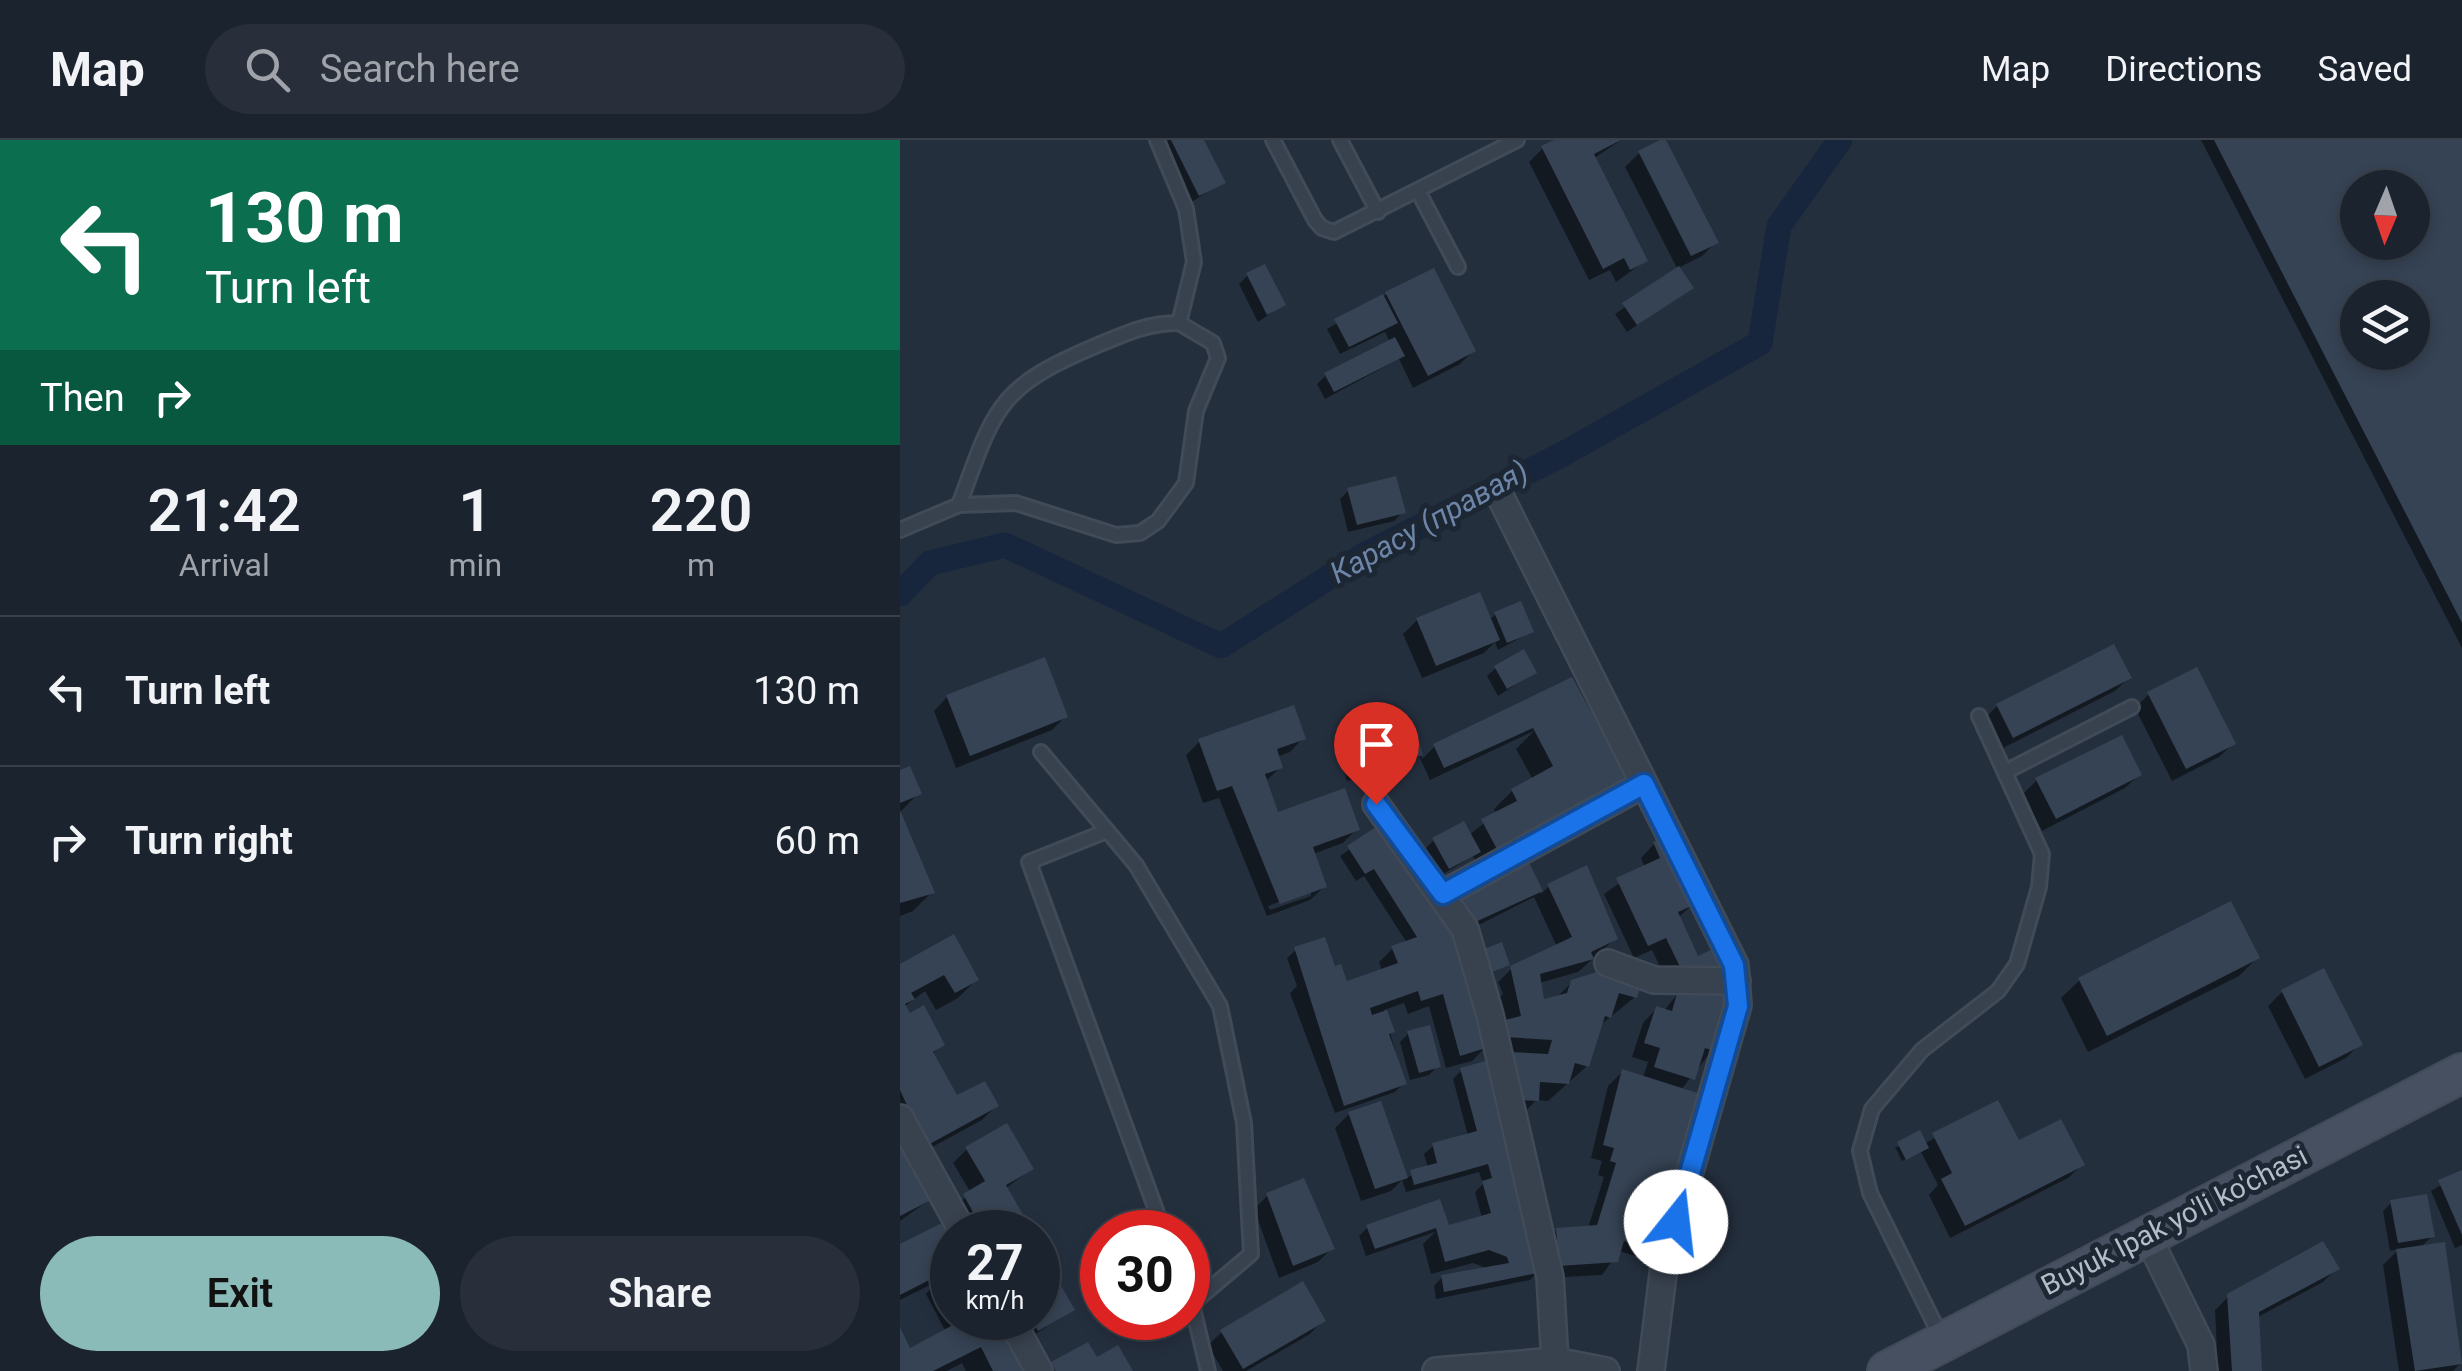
<!DOCTYPE html>
<meta charset="utf-8">
<style>
body{margin:0;font-family:Roboto,sans-serif;background:#282f3a;color:#f1f3f6;height:100vh;display:flex;flex-direction:column;font-size:38px;white-space:nowrap}
*{box-sizing:border-box;margin:0}
p{font-size:32px;color:#a0a4aa}
.icon{flex:none;width:55px;height:55px;fill:none;stroke:currentColor;stroke-width:2;stroke-linecap:round;stroke-linejoin:round}
.map{position:relative;flex:1;overflow:hidden}
.side{display:flex;flex-direction:column;background:#1b232e;width:900px}
.side>*{flex:none}
.banner{background:#0b6e4f;color:#fff;overflow:hidden}
.needle{width:65px;rotate:182deg}
.buttons{position:absolute;left:1440px;top:30px;display:grid;gap:20px}
.buttons a{display:grid;place-items:center;width:90px;height:90px;border-radius:50%;background:#1b232e;box-shadow:0 5px 15px #0003,0 0 0 2px #39404a;font-size:50px}
.speed{position:absolute;left:30px;top:1070px;display:flex;gap:20px;font-size:50px;font-weight:700;text-align:center}
.speed>*{display:grid;place-content:center;width:130px;height:130px;border-radius:50%;background:#1b232e;box-shadow:0 5px 15px #0003,0 0 0 2px #39404a;line-height:1}
.speed small{font-size:25px;font-weight:400}
.speed .limit{border:15px solid #d22;background:#fff;color:#111}
.pin{position:absolute;display:grid;place-items:center;width:85px;height:85px;color:#fff;margin:-102px -42px;border-radius:50% 50% 50% 0;rotate:-45deg;box-shadow:0 0 10px #0007}
.pin .icon{rotate:45deg}
.me{position:absolute;width:110px;margin:-55px;rotate:16deg;stroke-linejoin:round;filter:drop-shadow(0 0 8px #0008)}
.turn{display:flex;align-items:center;gap:35px;height:210px;padding:0 40px;font-size:45px}
.turn .icon{width:130px;height:130px;stroke-width:2.5}
.turn b{display:block;font-size:70px;line-height:85px}
.then{display:flex;align-items:center;height:95px;padding:0 40px;background:#0003;gap:20px;font-size:38px}
.eta{display:flex;justify-content:space-evenly;align-items:center;height:170px;text-align:center}
.eta b{font-size:60px;font-weight:600;line-height:70px}
.action{display:flex;gap:20px;margin-top:auto;padding:20px 40px}
.action a{flex:1;height:115px;border-radius:60px;background:#8bbbb9;color:#111;font-size:40px;font-weight:600;line-height:115px;text-align:center}
.action a+a{background:#282f3a;color:#f1f3f6}
ul{padding:0;list-style:none}
li{display:flex;align-items:center;gap:30px;height:150px;padding:0 40px;border-top:2px solid #39404a}
li div{flex:1}
li b{display:block;font-size:38px}
li em{font-style:normal}
header{display:flex;align-items:center;gap:60px;box-sizing:border-box;height:140px;padding:0 50px;background:#1b232e;border-bottom:2px solid #39404a}
header strong{font-size:48px}
nav{display:flex;gap:55px;margin-inline-start:auto;font-size:35px}
.search{width:700px;height:90px;background:#282f3a;display:flex;align-items:center;gap:25px;box-sizing:border-box;padding:0 35px;border-radius:55px;color:#a0a4aa;font-size:38px}
main{display:flex;flex:1;min-height:0}
.map>svg:first-child{display:block}
</style>
<header>
<strong>Map</strong>
<div class="search"><svg class="icon" aria-label="search" viewBox="0 0 24 24"><circle cx="10" cy="10" r="6"/><path d="M15 15l6 6"/></svg>Search here</div>
<nav><a>Map</a><a>Directions</a><a>Saved</a></nav>
</header>
<main>
<section class="side">
<div class="banner">
<div class="turn"><svg class="icon" aria-label="left" viewBox="0 0 24 24"><path d="M17 20v-9H6M10 6l-5 5 5 5"/></svg><div><b>130 m</b>Turn left</div></div>
<div class="then">Then<svg class="icon" aria-label="right" viewBox="0 0 24 24"><path d="M7 20v-9h11M14 6l5 5-5 5"/></svg></div>
</div>
<div class="eta">
<div><b>21:42</b><p>Arrival</p></div>
<div><b>1</b><p>min</p></div>
<div><b>220</b><p>m</p></div>
</div>
<ul>
<li><svg class="icon" aria-label="left" viewBox="0 0 24 24"><path d="M17 20v-9H6M10 6l-5 5 5 5"/></svg><div><b>Turn left</b></div><em>130 m</em></li>
<li><svg class="icon" aria-label="right" viewBox="0 0 24 24"><path d="M7 20v-9h11M14 6l5 5-5 5"/></svg><div><b>Turn right</b></div><em>60 m</em></li>
</ul>
<div class="action"><a>Exit</a><a>Share</a></div>
</section>
<div class="map">
<svg width="1562" height="1231" viewBox="0 0 1562 1231">
<rect width="100%" height="100%" fill="#242f3e"/>
<g fill="#0007" fill-rule="evenodd">
<path d="M258,0H301L323,42L290,63Z"/>
<path d="M662,0H721L693,19L745,121L716,142L710,130L689,140L629,22L643,8Z"/>
<path d="M1301,0H1562V508ZM1458,48H1512V102H1458ZM1458,158H1512V212H1458Z"/>
<path d="M764,1L816,102L802,116L778,128L791,148L727,192L715,174L778,130L725,27L739,13Z"/>
<path d="M348,135L383,165L358,182L339,144Z"/>
<path d="M487,154L573,211L560,224L513,248L499,219L425,259L417,244L426,235L490,202L485,192L440,214L427,189Z"/>
<path d="M449,350L503,372L494,381L448,392L440,359Z"/>
<path d="M579,455L589,480L596,474L631,492L598,510L595,502L584,513L522,538L503,494L517,480Z"/>
<path d="M1213,507L1229,538L1215,551L1099,610L1083,580L1097,566Z"/>
<path d="M596,528L634,533L598,556L587,536Z"/>
<path d="M671,540L729,647L624,717L641,754L649,746L715,799L678,832L639,843L641,862L656,858L672,842L735,857L699,886L687,926L648,961L636,960L618,979L639,1131L630,1140L536,1159L534,1146L542,1137L589,1129L573,1123L531,1134L523,1104L535,1092L466,1116L459,1096L468,1087L538,1062V1090L582,1078L575,1052L583,1044L579,1032L506,1052L502,1040L491,1051L461,1061L435,988L449,974L506,1038L528,1028L524,1014L533,1006L568,996L553,939L562,930L590,934L585,908L572,921L546,928L529,866L508,874L504,863L484,870L504,943L495,952L435,973L390,853L397,846L387,818L396,810L432,824L446,844L482,831L479,822L493,808L507,803L464,736L456,741L440,716L478,689L584,901L594,862L603,854L598,842L612,828L657,807L634,757L557,796L541,763L584,736L573,716L540,736L525,709L534,700L569,695L596,674L594,669L612,651L633,640L616,609L634,591L530,640L519,616L512,623L447,641L442,623L450,614L485,605L495,594L513,589L522,619L535,606Z"/>
<path d="M1249,554L1333,604L1319,617L1272,641L1235,568Z"/>
<path d="M47,557L166,576L152,590L56,628L34,571Z"/>
<path d="M403,598L390,612L377,617L381,627L365,642L377,675L457,689L443,703L413,714L424,747L410,760L367,776L319,658L303,663L286,615L300,601ZM411,750V756L370,770L368,766Z"/>
<path d="M0,633L19,653L0,672Z"/>
<path d="M1239,635L1225,648L1142,691L1123,654L1137,640Z"/>
<path d="M0,676L32,752L13,771L0,776Z"/>
<path d="M754,704L795,762L778,778L797,819L824,822L810,836L768,843L752,810L734,818L704,754L744,726L741,718Z"/>
<path d="M1357,818L1339,836L1188,912L1161,858L1180,840Z"/>
<path d="M0,827L76,840L58,858L36,870L25,851L4,867L42,904L32,915L56,959L96,966L82,980L12,1018L32,1058L0,1081Z"/>
<path d="M1423,831L1460,904L1446,918L1405,939L1368,866L1382,852Z"/>
<path d="M779,852L813,909L781,950L752,1109L743,1118L719,1111L702,1135L646,1138L644,1104L657,1090L688,1088L704,1037L698,1035L702,1021L691,1018L708,946L722,932L743,938L748,922L732,917L743,883L756,869L764,871Z"/>
<path d="M509,893L538,926L529,935L510,940L500,902Z"/>
<path d="M1097,963L1118,1003L1182,1025L1168,1038L1050,1098L1029,1055L1038,1045L1021,1012L1002,1021L995,1007L1024,1004Z"/>
<path d="M67,1009L131,1029L105,1049L128,1092H71L50,1070L71,1053L53,1023Z"/>
<path d="M1562,1032V1105L1555,1108L1531,1051Z"/>
<path d="M368,1055L432,1108L418,1122L379,1138L354,1069Z"/>
<path d="M1492,1062L1532,1096L1520,1108L1561,1223L1553,1231H1499L1483,1125L1499,1109L1490,1111L1483,1071Z"/>
<path d="M52,1094V1178H95L122,1231H66L62,1223L47,1231H0V1193L9,1211L46,1192L26,1154L38,1141L0,1160V1107Z"/>
<path d="M147,1126L172,1170L129,1198L117,1178H138V1132Z"/>
<path d="M1437,1128L1423,1142L1356,1178L1359,1231H1318L1315,1170L1329,1156Z"/>
<path d="M423,1180L410,1194L346,1231H323L308,1205L322,1192Z"/>
</g>
<g fill="none" stroke-linecap="round" stroke-linejoin="round">
<path stroke="#17263c" stroke-width="25" d="M0,454L30,423L105,405L321,506L464,415L663,314L860,203L879,86L940,0"/>
</g>
<g fill="#364354" fill-rule="evenodd">
<path d="M271,0H304L326,43L299,56Z"/>
<path d="M654,0H721L694,14L748,121L730,130L724,118L703,129L641,6Z"/>
<path d="M760,0H766L819,103L791,116L738,11Z"/>
<path d="M1314,0H1562V483ZM1458,48H1512V102H1458ZM1458,158H1512V212H1458Z"/>
<path d="M365,124L386,165L367,175L346,133Z"/>
<path d="M779,126L794,148L737,185L722,163Z"/>
<path d="M534,128L576,211L528,236L485,152Z"/>
<path d="M483,154L498,183L449,207L434,179Z"/>
<path d="M495,197L505,216L434,252L424,233Z"/>
<path d="M496,336L506,373L457,385L447,348Z"/>
<path d="M580,452L600,500L536,526L516,478Z"/>
<path d="M621,461L634,492L607,503L594,472Z"/>
<path d="M1214,504L1232,538L1113,598L1096,564Z"/>
<path d="M624,509L637,533L607,549L594,526Z"/>
<path d="M145,517L168,577L70,616L46,555Z"/>
<path d="M1297,527L1336,604L1286,629L1247,552Z"/>
<path d="M672,537L732,647L601,717L581,679L617,661L611,649L653,626L633,588L544,628L533,604Z"/>
<path d="M394,565L406,599L377,609L383,628L365,634L378,672L445,648L460,690L413,707L427,747L380,764L332,646L317,651L298,599Z"/>
<path d="M515,586L523,615L456,634L449,612L496,599L494,592Z"/>
<path d="M1222,595L1242,635L1156,679L1135,638Z"/>
<path d="M10,626L22,654L0,663V630Z"/>
<path d="M0,670L35,753L0,763Z"/>
<path d="M564,681L581,712L549,729L532,698Z"/>
<path d="M479,685L550,785L589,907L560,916L543,854L521,861L518,851L470,868L472,875L487,870L495,892L489,894L507,944L444,966L394,807L425,797L435,826L441,824L447,841L498,823L491,806L517,797L474,729L465,734L447,706Z"/>
<path d="M767,696L798,763L778,772L798,816L819,806L827,823L797,836L792,826L782,831L766,798L748,806L716,738L760,718L753,702Z"/>
<path d="M625,714L643,751L571,784L554,747Z"/>
<path d="M687,725L718,799L691,812L694,819L640,834L644,859L667,853L671,840L700,831L741,844L737,858L719,853L711,878L705,876L689,927L675,923L669,944L640,942L639,961L620,960L609,912L648,914L652,900L605,897L601,881L621,876L610,826L672,797L647,744Z"/>
<path d="M1331,761L1360,818L1207,896L1178,838Z"/>
<path d="M54,794L79,840L55,853L44,835L11,853L15,859L5,864L10,873L24,865L45,905L33,912L57,955L85,941L99,966L26,1006L0,950V824Z"/>
<path d="M602,802L610,825L592,832L584,809Z"/>
<path d="M1424,828L1463,905L1419,927L1381,850Z"/>
<path d="M795,846L832,857L815,911L805,908L795,940L754,927L760,908L744,903L756,866L772,871L778,850Z"/>
<path d="M530,885L541,927L519,933L507,891Z"/>
<path d="M589,920L642,1132L544,1152L541,1135L609,1123L607,1117L589,1110L545,1122L536,1088L475,1109L466,1085L540,1059L549,1085L591,1073L582,1041L592,1038L588,1024L514,1045L510,1030L537,1023L532,1003L577,991L560,928Z"/>
<path d="M722,929L807,956L754,1111L724,1101L718,1122L659,1126L656,1088L697,1085L716,1023L710,1021L714,1008L703,1005Z"/>
<path d="M1098,960L1119,1000L1161,979L1185,1025L1065,1086L1041,1039L1052,1033L1032,993Z"/>
<path d="M481,961L508,1038L475,1049L448,972Z"/>
<path d="M107,983L134,1029L106,1045L133,1092H84L63,1054L85,1041L65,1007Z"/>
<path d="M1020,990L1029,1008L1006,1020L997,1002Z"/>
<path d="M0,1003L35,1058L0,1076Z"/>
<path d="M1562,1030V1095L1538,1040Z"/>
<path d="M404,1038L435,1109L393,1126L366,1053Z"/>
<path d="M1527,1054L1535,1097L1498,1103L1490,1060Z"/>
<path d="M48,1080L52,1092V1151L43,1133L0,1155V1104Z"/>
<path d="M1423,1101L1440,1129L1359,1172L1362,1231H1332L1327,1154Z"/>
<path d="M1545,1102L1562,1224L1515,1231L1496,1109Z"/>
<path d="M148,1123L175,1170L138,1191L131,1178H138V1129Z"/>
<path d="M403,1141L426,1181L343,1229L320,1190Z"/>
<path d="M66,1178H98L125,1231H93L81,1207L33,1231H0V1187L10,1208Z"/>
<path d="M188,1202L197,1217L218,1205L233,1231H156L151,1222Z"/>
</g>
<g fill="none" stroke-linecap="round" stroke-linejoin="round">
<g stroke="#414a57" stroke-width="18">
<g id="lane">
<path d="M373,0L415,80L422,88L434,92L617,0"/>
<path d="M440,0L478,72"/>
<path d="M518,51L558,127"/>
<path d="M59,365C95,267 97,247 198,205C226,193 248,183 279,183"/>
<path d="M0,390L59,365L116,363L216,395L240,393L258,381L286,343L296,271L318,218L313,203L279,183L294,122L286,69L257,0"/>
<path d="M141,612L236,725L320,866L344,983L351,1114L292,1164L308,1231"/>
<path d="M1105,632L1232,567"/>
<path d="M207,691L129,722L264,1092"/>
<path d="M1042,1199L970,1053L960,1011L972,969L1022,910L1098,851L1117,824L1139,747L1142,714L1079,576"/>
</g>
</g>
<g stroke="#414a57" stroke-width="30">
<g id="street">
<path d="M601,358L835,825L838,865L765,1118L751,1231"/>
<path d="M476,664L565,789L590,875L650,1137L655,1221"/>
<path d="M543,754L744,644"/>
<path d="M708,823L754,840L837,841"/>
<path d="M0,978L63,1092"/>
<path d="M1246,1093L1301,1205L1304,1231"/>
<path d="M110,1178L139,1231"/>
<path d="M536,1231L655,1221L706,1231"/>
</g>
</g>
<g stroke="#414a57" stroke-width="42">
<path id="secondary" d="M987,1231L1562,933"/>
</g>
<use href="#lane" stroke="#38414e" stroke-width="12"/>
<use href="#street" stroke="#38414e" stroke-width="25"/>
<use href="#secondary" stroke="#465061" stroke-width="38"/>
</g>
<g fill="none" stroke-linecap="round" stroke-linejoin="round">
<g stroke="#114b97" stroke-width="25">
<path id="route" d="M476,664L543,754L744,644L834,825L838,866L776,1082"/>
</g>
<use href="#route" stroke="#1a73e8" stroke-width="18"/>
</g>
<g text-anchor="middle" stroke-width="10" stroke-linejoin="round" paint-order="stroke">
<g font-size="28" fill="#b4bcc9" stroke="#1d2633">
<text transform="translate(1274 1080) rotate(-27)" y="10">Buyuk Ipak yo'li ko'chasi</text>
</g>
<g font-size="30" font-style="italic" fill="#6d86a8" stroke="#1d2633">
<text transform="translate(529 382) rotate(-29)" y="10">Карасу (правая)</text>
</g>
</g>
</svg>
<div class="buttons">
<a><svg class="needle" viewBox="-14 -14 28 28"><path d="M0-13l5 13h-10z" fill="#e53935"/><path d="M0 13l5-13h-10z" fill="#a0a4aa"/></svg></a>
<a><svg class="icon" aria-label="layers" viewBox="0 0 24 24"><path d="M12 4l9 5-9 5-9-5zM3 14l9 5 9-5"/></svg></a>
</div>
<div class="speed"><div>27<small>km/h</small></div><div class="limit">30</div></div>
<div class="pin" style="left:476px;top:664px;background:#d93025"><svg class="icon" aria-label="arrive" viewBox="0 0 24 24"><path d="M6 21V4h12l-3 4 3 4H6"/></svg></div>
<svg class="me" style="left:776px;top:1082px" viewBox="-20 -20 40 40"><circle r="19" fill="#fff"/><path d="M0-13L10 11 0 6-10 11z" fill="#1a73e8"/></svg>
</div>
</main>
